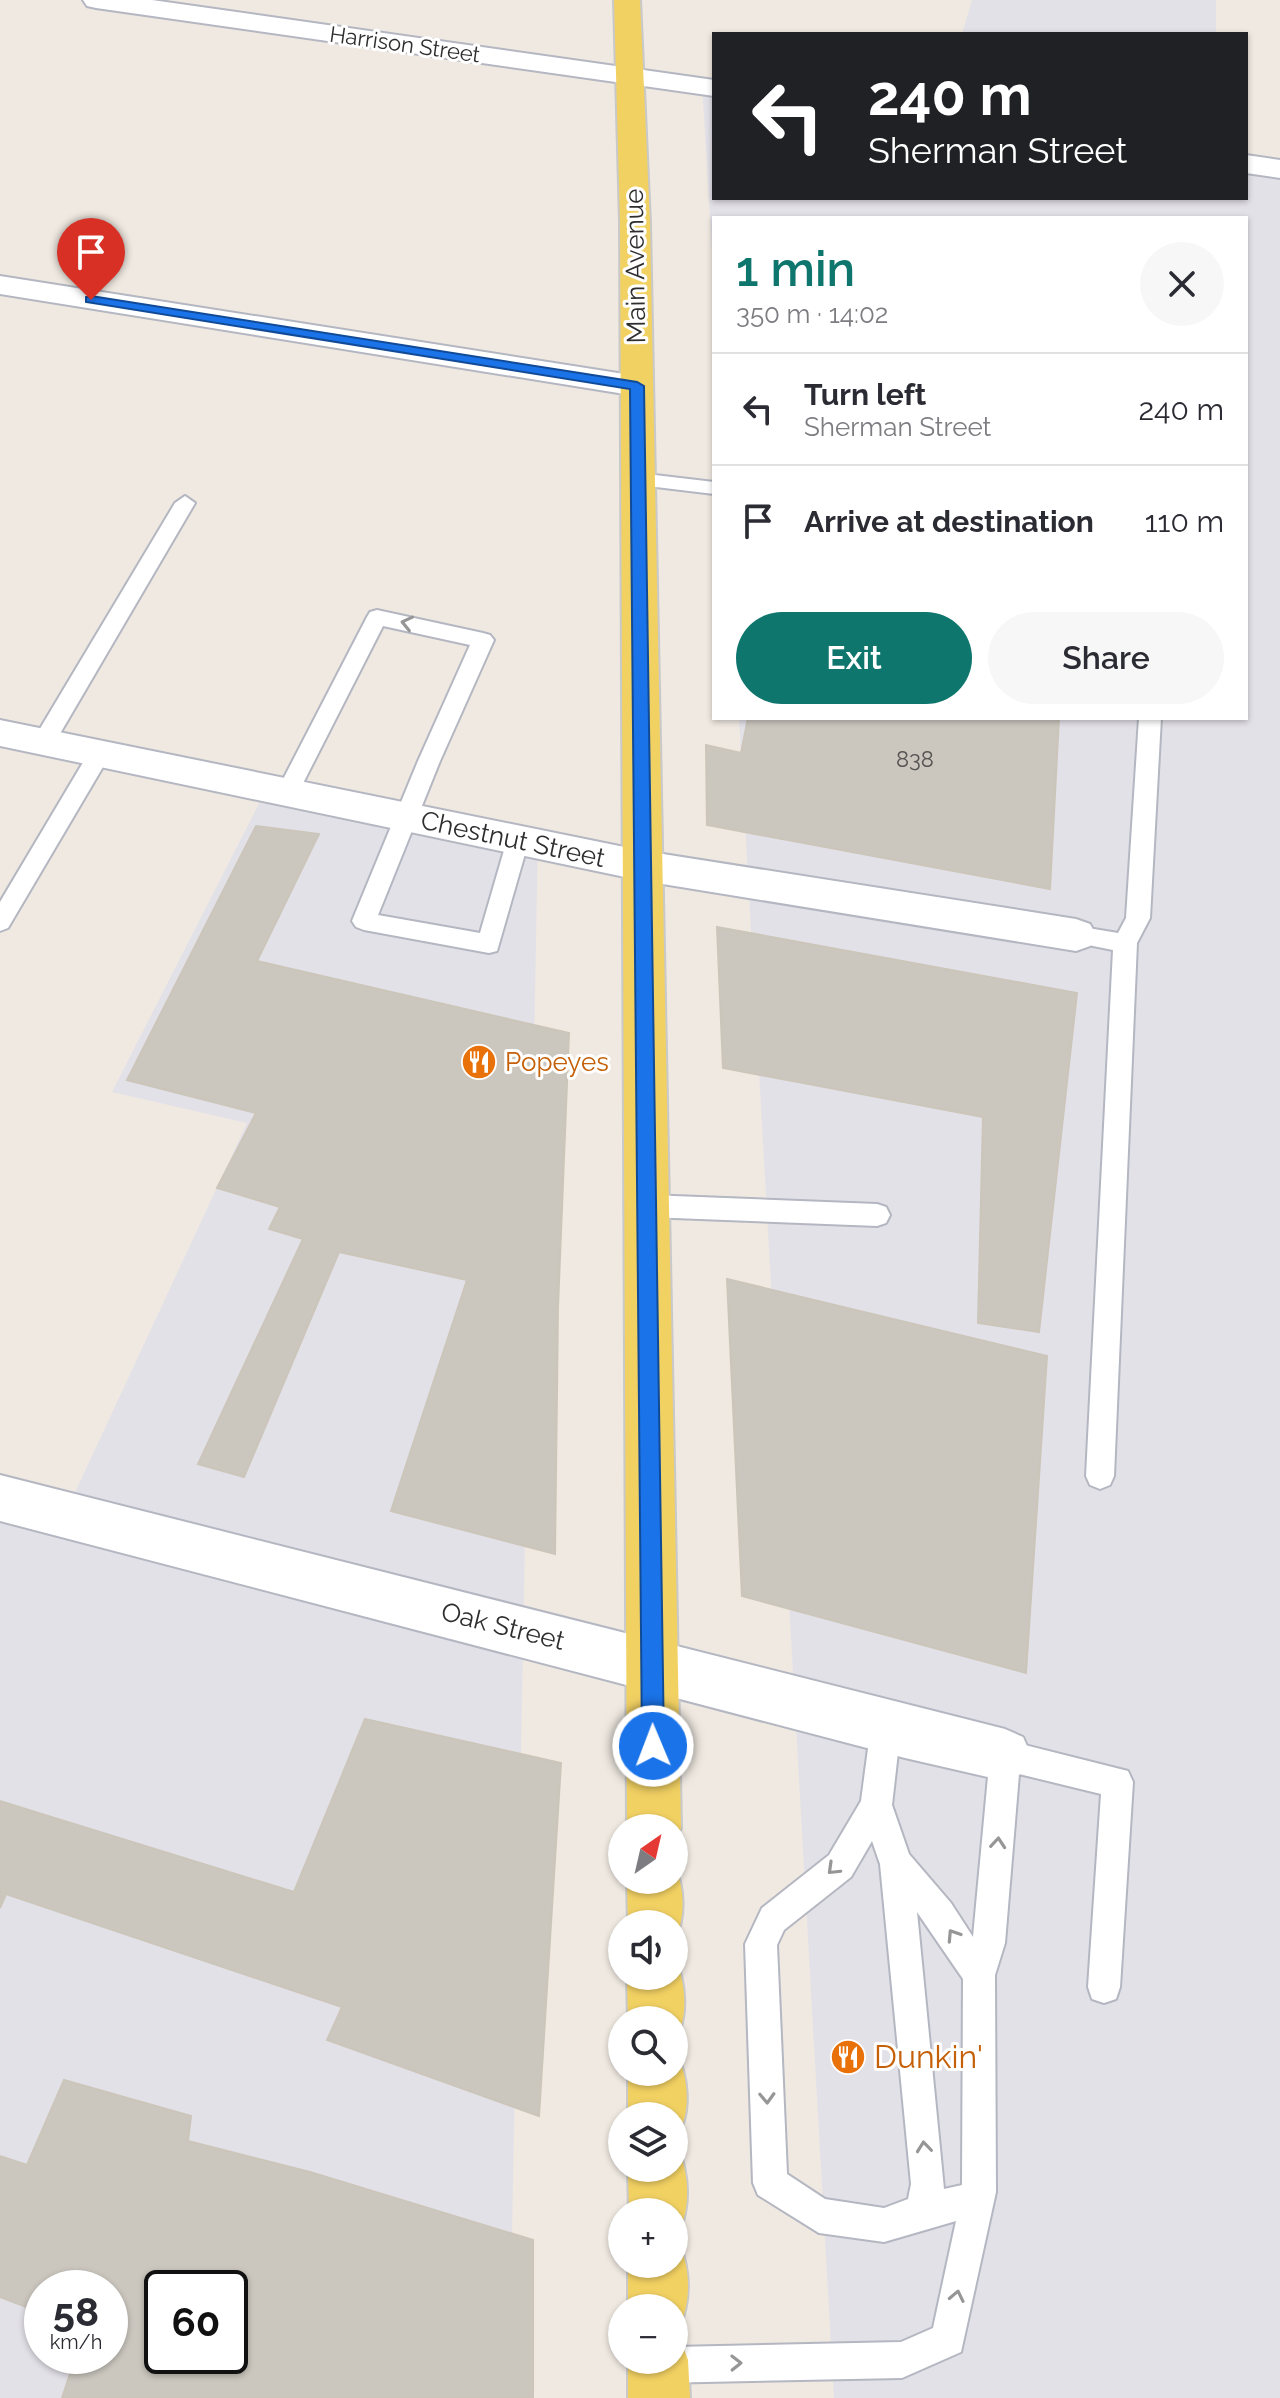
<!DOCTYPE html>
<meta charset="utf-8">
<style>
body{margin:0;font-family:Raleway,sans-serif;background:#f7f7f7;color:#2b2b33;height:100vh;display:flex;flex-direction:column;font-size:30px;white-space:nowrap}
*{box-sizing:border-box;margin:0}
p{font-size:26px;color:#7c7c81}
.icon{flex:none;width:44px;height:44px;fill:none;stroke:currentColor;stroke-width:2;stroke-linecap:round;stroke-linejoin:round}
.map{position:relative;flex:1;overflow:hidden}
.side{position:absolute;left:712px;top:216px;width:536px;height:504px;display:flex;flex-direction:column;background:#fff;border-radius:0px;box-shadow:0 2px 6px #0004}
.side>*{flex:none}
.top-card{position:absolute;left:712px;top:32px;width:536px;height:168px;border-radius:0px;box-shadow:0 2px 6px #0004;background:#202124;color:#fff;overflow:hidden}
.needle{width:52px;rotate:34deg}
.buttons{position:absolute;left:608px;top:1814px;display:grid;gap:16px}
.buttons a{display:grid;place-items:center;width:80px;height:80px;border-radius:50%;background:#fff;box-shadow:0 2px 6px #0004;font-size:40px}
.speed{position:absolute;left:24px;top:2270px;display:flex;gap:16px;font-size:40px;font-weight:700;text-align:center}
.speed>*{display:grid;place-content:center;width:104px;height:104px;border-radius:50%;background:#fff;box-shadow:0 2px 6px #0004;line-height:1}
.speed small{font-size:20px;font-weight:400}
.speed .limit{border:4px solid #111;border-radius:12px;background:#fff;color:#111}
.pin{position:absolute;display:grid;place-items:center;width:68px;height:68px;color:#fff;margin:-82px -34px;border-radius:50% 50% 50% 0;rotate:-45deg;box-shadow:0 0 8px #0007}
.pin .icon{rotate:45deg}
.me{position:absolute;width:88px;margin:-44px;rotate:359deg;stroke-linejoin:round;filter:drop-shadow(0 0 6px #0008)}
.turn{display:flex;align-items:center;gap:28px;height:168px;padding:0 24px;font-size:36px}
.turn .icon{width:104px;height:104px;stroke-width:2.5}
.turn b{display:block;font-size:56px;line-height:68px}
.round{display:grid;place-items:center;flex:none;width:84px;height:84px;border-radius:42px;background:#f7f7f7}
.overview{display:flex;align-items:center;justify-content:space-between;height:136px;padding:0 24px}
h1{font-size:48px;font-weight:600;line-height:60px;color:#0f766e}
.primary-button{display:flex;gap:16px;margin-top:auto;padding:16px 24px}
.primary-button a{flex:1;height:92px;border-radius:48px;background:#0f766e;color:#fff;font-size:32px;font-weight:600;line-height:92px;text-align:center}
.primary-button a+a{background:#f7f7f7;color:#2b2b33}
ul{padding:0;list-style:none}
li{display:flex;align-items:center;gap:24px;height:112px;padding:0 24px;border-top:2px solid #e1e1e2}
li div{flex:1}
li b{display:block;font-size:30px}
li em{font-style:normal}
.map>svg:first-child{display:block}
</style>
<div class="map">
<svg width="1280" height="2398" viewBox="0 0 1280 2398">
<rect width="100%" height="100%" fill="#efe9e1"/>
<g fill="#e3e1e8" fill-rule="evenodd">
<path d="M972,0H1216V34H962Z"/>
<path d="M702,83L714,85V198H1246V161L1280,165V2398H834L739,718H1246V218H714V283Z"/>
<path d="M270,782L538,834L509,2398H0V1500L64,1516L247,1123L112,1092ZM42,2288H110V2356H42ZM162,2288H230V2356H162Z"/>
</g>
<g fill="#cbc7bf" stroke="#cbc5ba" stroke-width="2" fill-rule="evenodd">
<path d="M748,718H1059L1050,889L707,825L706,745L741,753Z"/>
<path d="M256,826L319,834L257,961L569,1033L558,1307L555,1554L391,1511L467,1280L339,1252L244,1477L198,1464L303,1239L269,1229L280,1207L217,1188L256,1113L127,1080Z"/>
<path d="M717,927L1077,993L1039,1332L978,1323L983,1117L723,1068Z"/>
<path d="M727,1279L1047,1356L1026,1673L742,1596Z"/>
<path d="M365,1719L561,1763L539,2116L327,2040L342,2007L6,1894L0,1908V1801L294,1892Z"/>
<path d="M64,2080L191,2116L188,2141L310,2172L533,2240V2398H62L76,2356H110V2288H42V2313L0,2297V2156L27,2165ZM162,2288H230V2356H162Z"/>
</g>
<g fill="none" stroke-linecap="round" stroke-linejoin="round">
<g stroke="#b4b7c1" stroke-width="4">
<g id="service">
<path d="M638,473L714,482V494L631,484L628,479Z"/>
<path d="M185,496L195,503L51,749H35L32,743L35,737L175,503Z"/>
<path d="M377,610L483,633L490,635L494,640L440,761L378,915L480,933L507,840L510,834L518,831L526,834L529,840L497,951L489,953L364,930L356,927L352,921L418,761L470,645L383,626L295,799L287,801L279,799L276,793L367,617L370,612Z"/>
<path d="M1139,718H1161L1150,918L1137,943L1114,1476L1110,1485L1100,1489L1090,1485L1086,1476L1113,950L1068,941L1064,935L1068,929L1076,926L1118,933L1126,918Z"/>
<path d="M99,747L107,749L110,755L8,928L0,931V902L91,749Z"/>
<path d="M648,1195L877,1204L886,1207L890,1215L886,1223L877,1226L648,1217L639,1214L635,1206L639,1198Z"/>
<path d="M886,1711L897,1715L901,1726L892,1805L909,1854L951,1903L973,1937L990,1755L994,1744L1005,1740L1128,1771L1133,1782L1120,1987L1116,1999L1104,2003L1092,1999L1088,1987L1101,1794L1019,1774L1005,1943L995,1975L996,2192L961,2352L902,2378L658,2383L645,2378L640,2365L642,2360H674V2347L901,2342L933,2328L956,2221L884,2242L819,2233L758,2195L753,2183L745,1944L762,1908L829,1855L861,1801L871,1726L875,1715ZM872,1841L880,1864L911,2184L908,2199L884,2208L825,2199L787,2174L777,1945L784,1930L851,1877ZM917,1912L963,1979L962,2185L944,2189Z"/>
</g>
</g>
<g stroke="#b4b7c1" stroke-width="4">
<g id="minor">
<path d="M83,0H152L714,80V96L96,8L87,6Z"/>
<path d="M1246,155L1280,160V178L1246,173Z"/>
<path d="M0,276L637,376L648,379L653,386L648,393L637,396L0,294Z"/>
<path d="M0,720L644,851L1076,919L1090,924L1096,935L1090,946L1076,951L644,881L0,746Z"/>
<path d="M0,1475L1005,1729L1023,1737L1031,1755L1023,1773L1005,1781L905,1758L0,1521Z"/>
</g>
</g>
<g stroke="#c9c9c9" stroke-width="4">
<g id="primary">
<path d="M614,0H640L650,223L681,1828L674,1844V1828H627L620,223Z"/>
<path d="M674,1863C685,1889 686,1918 674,1943V1924H628L627,1880H674Z"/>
<path d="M675,1956C685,1982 690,2017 674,2041V2020H628L627,1976H674Z"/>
<path d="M674,2051C689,2071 693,2119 674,2138V2116H628V2072H674Z"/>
<path d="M674,2146L678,2147C689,2176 691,2204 679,2233L674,2235V2212H629L628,2168H674Z"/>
<path d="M674,2241L679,2243C691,2272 691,2300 679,2329L674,2331V2308H628V2264H674Z"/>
<path d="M674,2336L680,2338L688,2360L690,2398H628V2360H674Z"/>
</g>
</g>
<use href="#service" fill="#fff" fill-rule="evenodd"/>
<use href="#minor" fill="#fff" fill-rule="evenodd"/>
<use href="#primary" fill="#f2d163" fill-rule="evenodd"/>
</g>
<defs><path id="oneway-chevron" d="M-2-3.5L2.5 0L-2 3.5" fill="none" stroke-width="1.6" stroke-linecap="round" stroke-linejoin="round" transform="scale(2)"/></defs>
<g stroke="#969696">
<use href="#oneway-chevron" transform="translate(407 623) rotate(-167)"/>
<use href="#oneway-chevron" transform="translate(998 1843) rotate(-85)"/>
<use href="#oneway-chevron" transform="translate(833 1869) rotate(136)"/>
<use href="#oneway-chevron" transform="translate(953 1935) rotate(-123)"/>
<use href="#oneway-chevron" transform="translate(767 2098) rotate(88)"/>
<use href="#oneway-chevron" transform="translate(924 2147) rotate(-96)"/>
<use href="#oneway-chevron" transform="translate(957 2296) rotate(-78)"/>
<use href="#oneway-chevron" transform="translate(736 2363) rotate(-1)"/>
</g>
<path fill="#1a73e8" stroke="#114b97" stroke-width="2" d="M91,296L637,382L644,386L664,1746L661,1754L653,1757L646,1754L642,1746L630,389L86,302V297Z"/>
<defs>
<g id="restaurant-disc" transform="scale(1.8)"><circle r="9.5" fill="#e8710a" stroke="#fff"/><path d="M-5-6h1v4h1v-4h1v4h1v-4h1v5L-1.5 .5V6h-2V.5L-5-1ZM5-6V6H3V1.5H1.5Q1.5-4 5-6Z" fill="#fff"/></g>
</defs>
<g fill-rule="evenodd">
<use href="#restaurant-disc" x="479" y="1062"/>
<use href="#restaurant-disc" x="848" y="2057"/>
</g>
<g text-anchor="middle" stroke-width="6" stroke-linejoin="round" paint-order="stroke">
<g font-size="22" fill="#2e2e2e" stroke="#fff">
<text transform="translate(405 44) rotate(8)" y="8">Harrison Street</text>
</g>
<g font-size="22" fill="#555452">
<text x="915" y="767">838</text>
</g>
<g font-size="26" fill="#2e2e2e" stroke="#fff">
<text transform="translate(635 266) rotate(-91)" y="9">Main Avenue</text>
<text transform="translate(513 839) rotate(12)" y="9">Chestnut Street</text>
<text transform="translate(503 1626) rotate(14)" y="9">Oak Street</text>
</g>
<g font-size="26" fill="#c56008" stroke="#fff" text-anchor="start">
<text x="505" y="1071">Popeyes</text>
</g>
<g font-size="32" fill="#c56008" stroke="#fff" text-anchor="start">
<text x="874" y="2068">Dunkin'</text>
</g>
</g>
</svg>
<div class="buttons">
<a><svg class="needle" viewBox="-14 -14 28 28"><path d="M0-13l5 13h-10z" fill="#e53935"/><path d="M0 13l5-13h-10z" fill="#7c7c81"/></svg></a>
<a><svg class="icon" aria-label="sound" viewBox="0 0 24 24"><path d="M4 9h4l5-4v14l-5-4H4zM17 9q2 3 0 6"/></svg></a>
<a><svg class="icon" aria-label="search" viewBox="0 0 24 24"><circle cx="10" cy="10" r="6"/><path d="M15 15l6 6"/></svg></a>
<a><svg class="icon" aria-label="layers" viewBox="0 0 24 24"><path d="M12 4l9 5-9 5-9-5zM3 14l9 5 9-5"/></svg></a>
<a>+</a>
<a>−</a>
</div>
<div class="speed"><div>58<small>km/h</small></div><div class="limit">60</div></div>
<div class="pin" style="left:91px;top:300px;background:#d93025"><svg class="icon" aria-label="arrive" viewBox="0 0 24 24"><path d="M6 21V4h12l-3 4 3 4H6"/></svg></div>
<svg class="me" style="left:653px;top:1746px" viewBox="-20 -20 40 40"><circle r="17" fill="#1a73e8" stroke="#fff" stroke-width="3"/><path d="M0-11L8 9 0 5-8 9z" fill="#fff"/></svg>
<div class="top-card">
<div class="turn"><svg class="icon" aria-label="left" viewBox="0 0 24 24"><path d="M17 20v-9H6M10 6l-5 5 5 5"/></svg><div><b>240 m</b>Sherman Street</div></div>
</div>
<section class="side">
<div class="overview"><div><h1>1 min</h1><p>350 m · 14:02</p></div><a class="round"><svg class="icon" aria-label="close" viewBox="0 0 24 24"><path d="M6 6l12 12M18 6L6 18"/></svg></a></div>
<ul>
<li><svg class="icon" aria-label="left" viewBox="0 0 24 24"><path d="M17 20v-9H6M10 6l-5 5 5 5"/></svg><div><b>Turn left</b><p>Sherman Street</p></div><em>240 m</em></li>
<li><svg class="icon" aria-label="arrive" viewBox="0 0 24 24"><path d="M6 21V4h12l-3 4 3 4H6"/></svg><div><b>Arrive at destination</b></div><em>110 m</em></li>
</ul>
<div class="primary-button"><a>Exit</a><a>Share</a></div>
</section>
</div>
